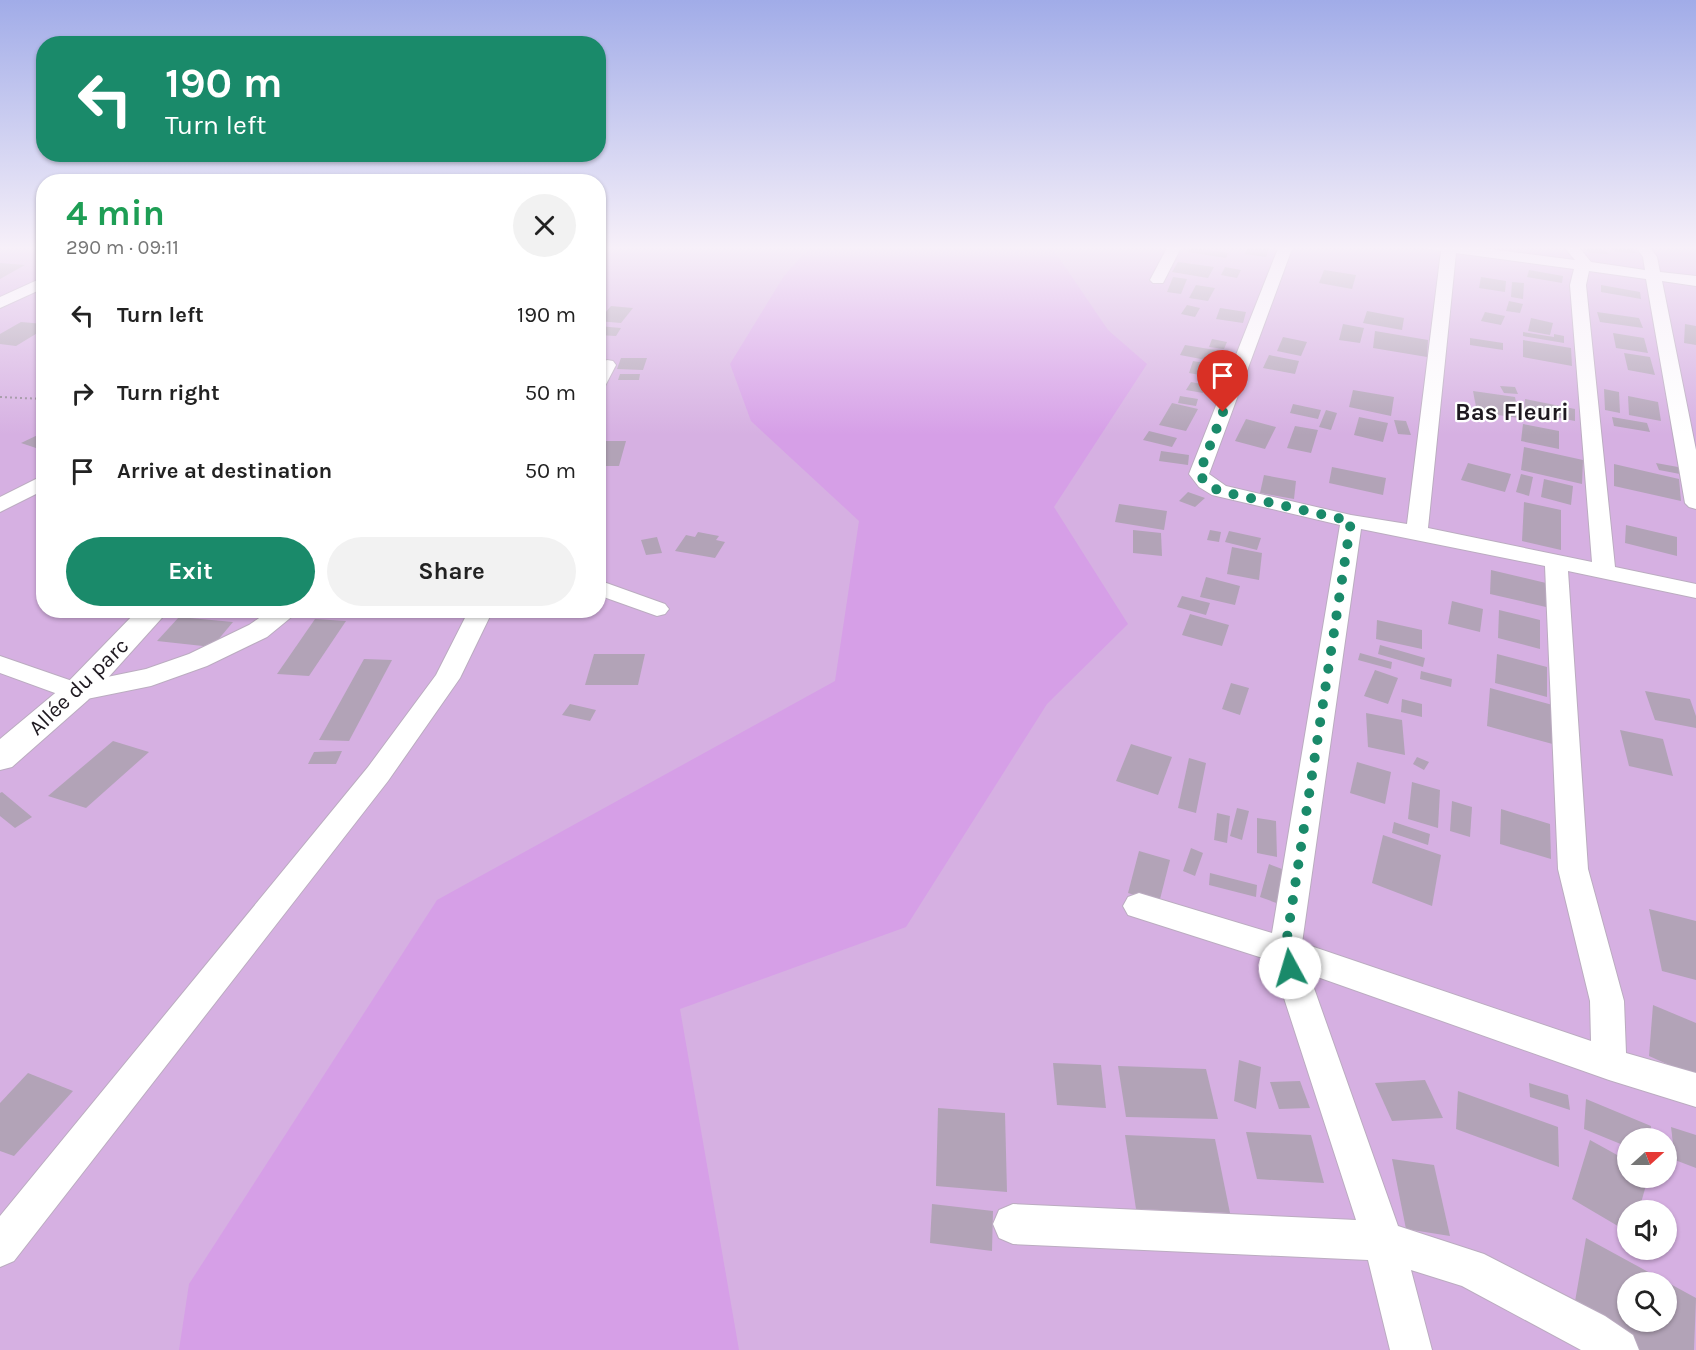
<!DOCTYPE html>
<meta charset="utf-8">
<style>
body{margin:0;font-family:Karla,sans-serif;background:#f2f2f2;color:#222;height:100vh;display:flex;flex-direction:column;font-size:22px;white-space:nowrap}
*{box-sizing:border-box;margin:0}
p{font-size:20px;color:#767676}
.icon{flex:none;width:33px;height:33px;fill:none;stroke:currentColor;stroke-width:2;stroke-linecap:round;stroke-linejoin:round}
.map{position:relative;flex:1;overflow:hidden}
.panel{position:absolute;left:36px;top:174px;width:570px;height:444px;display:flex;flex-direction:column;background:#fff;border-radius:24px;box-shadow:0 2px 4px #0004}
.panel>*{flex:none}
.top-card{position:absolute;left:36px;top:36px;width:570px;height:126px;border-radius:24px;box-shadow:0 2px 4px #0004;background:#1a8a6a;color:#fff;overflow:hidden}
.needle{width:39px;rotate:69deg}
.buttons{position:absolute;left:1617px;top:1128px;display:grid;gap:12px}
.buttons a{display:grid;place-items:center;width:60px;height:60px;border-radius:50%;background:#fff;box-shadow:0 2px 4px #0004;font-size:30px}
.pin{position:absolute;display:grid;place-items:center;width:51px;height:51px;color:#fff;margin:-62px -26px;border-radius:50% 50% 50% 0;rotate:-45deg;box-shadow:0 0 6px #0007}
.pin .icon{rotate:45deg}
.me{position:absolute;width:66px;margin:-33px;rotate:354deg;stroke-linejoin:round;filter:drop-shadow(0 0 4px #0008)}
.turn{display:flex;align-items:center;gap:21px;height:126px;padding:0 30px;font-size:27px}
.turn .icon{width:78px;height:78px;stroke-width:2.5}
.turn b{display:block;font-size:42px;line-height:51px}
.round{display:grid;place-items:center;flex:none;width:63px;height:63px;border-radius:32px;background:#f2f2f2}
.summary{display:flex;align-items:center;justify-content:space-between;height:102px;padding:0 30px}
h1{font-size:36px;font-weight:700;line-height:45px;color:#1e9e55}
.cta{display:flex;gap:12px;margin-top:auto;padding:12px 30px}
.cta a{flex:1;height:69px;border-radius:36px;background:#1a8a6a;color:#fff;font-size:24px;font-weight:700;line-height:69px;text-align:center}
.cta a+a{background:#f2f2f2;color:#222}
ul{padding:0;list-style:none}
li{display:flex;align-items:center;gap:18px;height:78px;padding:0 30px}
li div{flex:1}
li b{display:block;font-size:22px}
li em{font-style:normal}
.map>svg:first-child{display:block}
</style>
<div class="map">
<svg width="1696" height="1350" viewBox="0 0 1696 1350">
<rect width="100%" height="100%" fill="#edddf2"/>
<path fill="#d6b0e2" fill-rule="evenodd" d="M0,246H43L44,610H598L599,246H1696V1350H0ZM1628,1138H1666V1178H1628ZM1628,1210H1666V1250H1628ZM1628,1282H1666V1322H1628Z"/>
<path fill="#d69fe7" d="M811,246H1051L1108,330L1147,364L1054,507L1128,624L1047,704L906,927L680,1009L739,1350H179L189,1284L437,900L835,681L859,521L751,421L730,364L784,276Z"/>
<g fill="#b2a3b7" fill-rule="evenodd">
<path d="M1248,246H1270L1266,257L1245,254Z"/>
<path d="M1580,246H1599L1609,254L1590,253Z"/>
<path d="M1609,246H1629L1637,253L1616,252Z"/>
<path d="M1190,247L1228,253L1226,258L1188,252Z"/>
<path d="M1178,262L1214,267L1208,278L1172,272Z"/>
<path d="M0,263L25,265L0,279Z"/>
<path d="M1225,267L1241,270L1237,278L1221,275Z"/>
<path d="M1324,270L1356,275L1352,289L1319,283Z"/>
<path d="M1529,270L1563,276L1562,283L1527,277Z"/>
<path d="M1173,277L1187,279L1181,294L1167,292Z"/>
<path d="M1481,277L1506,281L1505,292L1479,288Z"/>
<path d="M1512,282L1524,283L1523,299L1511,297Z"/>
<path d="M1196,285L1215,288L1208,301L1189,298Z"/>
<path d="M1601,285L1640,292L1641,299L1601,292Z"/>
<path d="M1509,301L1523,304L1520,313L1506,311Z"/>
<path d="M1187,305L1200,308L1195,317L1181,314Z"/>
<path d="M611,306L633,308L621,323L598,321Z"/>
<path d="M1220,308L1246,312L1243,323L1216,319Z"/>
<path d="M1367,311L1404,318L1402,330L1363,323Z"/>
<path d="M1485,312L1505,316L1501,325L1481,321Z"/>
<path d="M1597,312L1639,318L1643,328L1600,322Z"/>
<path d="M1531,318L1553,323L1550,335L1528,331Z"/>
<path d="M21,322L44,324V329L16,346L0,344V334Z"/>
<path d="M1343,324L1364,328L1360,343L1339,340Z"/>
<path d="M1685,324L1696,326V345L1684,343Z"/>
<path d="M598,326L621,328L616,336L598,335Z"/>
<path d="M1375,331L1428,340L1427,357L1373,348Z"/>
<path d="M1523,332L1554,337V334L1564,336V343L1523,336Z"/>
<path d="M1613,333L1644,338L1648,353L1616,348Z"/>
<path d="M1283,337L1307,342L1301,356L1277,351Z"/>
<path d="M1470,338L1503,343V350L1470,345Z"/>
<path d="M1212,339L1227,342L1224,349L1209,347Z"/>
<path d="M1523,340L1571,348L1572,366L1523,357Z"/>
<path d="M1185,345L1227,352L1222,363L1180,355Z"/>
<path d="M1624,353L1650,357L1655,375L1628,370Z"/>
<path d="M1269,355L1299,361L1295,374L1263,368Z"/>
<path d="M621,358H647L643,370L617,369Z"/>
<path d="M1193,361L1216,365L1211,377L1189,373Z"/>
<path d="M620,374H640L639,380H618Z"/>
<path d="M1191,382L1207,385L1203,393L1186,390Z"/>
<path d="M1500,386L1515,387L1518,394L1504,393Z"/>
<path d="M1604,389L1619,392L1620,413L1605,410Z"/>
<path d="M1353,390L1394,397L1391,416L1349,407Z"/>
<path d="M1473,391L1515,397L1519,418L1477,412Z"/>
<path d="M1180,396L1198,399L1196,406L1178,403Z"/>
<path d="M1628,396L1658,402L1661,421L1629,415Z"/>
<path d="M1525,399L1575,409V421L1524,411Z"/>
<path d="M1172,403L1198,409L1186,431L1159,425Z"/>
<path d="M1293,404L1321,410L1318,419L1290,413Z"/>
<path d="M1326,410L1337,413L1331,430L1319,427Z"/>
<path d="M1359,417L1388,423L1383,442L1354,435Z"/>
<path d="M1612,417L1647,423L1650,432L1614,426Z"/>
<path d="M1246,419L1276,427L1265,449L1235,441Z"/>
<path d="M1394,420L1406,421L1411,435L1398,434Z"/>
<path d="M1523,424L1559,431V449L1521,441Z"/>
<path d="M1295,426L1318,430L1311,453L1287,448Z"/>
<path d="M1149,431L1177,438L1172,447L1143,440Z"/>
<path d="M44,432V447L39,449L21,443Z"/>
<path d="M599,441H626L619,466H598Z"/>
<path d="M1524,447L1583,460L1582,484L1521,470Z"/>
<path d="M1161,451L1189,455L1188,465L1159,461Z"/>
<path d="M1468,463L1511,474L1505,492L1461,480Z"/>
<path d="M1656,463L1678,467L1680,474L1659,470Z"/>
<path d="M1614,464L1679,479L1681,501L1614,486Z"/>
<path d="M1332,467L1386,478L1383,495L1329,483Z"/>
<path d="M1521,474L1533,477L1529,496L1516,492Z"/>
<path d="M1264,475L1296,481L1294,499L1260,493Z"/>
<path d="M1544,479L1573,486L1571,505L1541,497Z"/>
<path d="M1188,492L1205,498L1195,507L1179,501Z"/>
<path d="M1524,502L1561,510V550L1522,541Z"/>
<path d="M1119,504L1167,511L1164,530L1115,522Z"/>
<path d="M1626,525L1677,537V556L1625,543Z"/>
<path d="M1133,530L1161,533L1162,556L1133,553Z"/>
<path d="M1210,530L1221,532L1219,542L1207,540Z"/>
<path d="M1229,531L1261,538L1257,550L1225,542Z"/>
<path d="M698,532L719,536L716,540L725,542L715,558L675,551L686,535L695,537Z"/>
<path d="M657,537L662,553L646,555L641,540Z"/>
<path d="M1232,547L1262,553L1259,580L1227,574Z"/>
<path d="M1491,570L1546,583V607L1490,594Z"/>
<path d="M1206,577L1240,586L1235,605L1200,597Z"/>
<path d="M1182,596L1210,603L1206,615L1177,607Z"/>
<path d="M1452,601L1483,609L1480,632L1448,624Z"/>
<path d="M1499,610L1540,620V649L1498,638Z"/>
<path d="M1190,614L1229,625L1222,646L1182,635Z"/>
<path d="M179,617L233,622L212,647L157,641Z"/>
<path d="M315,619L346,621L309,676L277,674Z"/>
<path d="M1377,620L1422,630V649L1376,639Z"/>
<path d="M1380,645L1425,658L1423,667L1378,654Z"/>
<path d="M1360,653L1392,662L1391,669L1358,660Z"/>
<path d="M594,654H645L638,685H585Z"/>
<path d="M1497,654L1547,667V697L1495,683Z"/>
<path d="M364,659L392,660L349,741L319,740Z"/>
<path d="M1375,670L1398,678L1388,704L1364,696Z"/>
<path d="M1421,671L1452,679L1451,687L1420,679Z"/>
<path d="M1231,683L1249,688L1240,715L1222,709Z"/>
<path d="M1490,688L1560,707V746L1487,726Z"/>
<path d="M1645,691L1690,699L1696,716V728L1655,720Z"/>
<path d="M1402,699L1422,704V717L1401,712Z"/>
<path d="M570,704L596,710L590,721L562,715Z"/>
<path d="M1366,713L1402,720L1405,755L1368,747Z"/>
<path d="M1620,730L1663,739L1673,776L1629,766Z"/>
<path d="M113,741L149,752L86,808L48,796Z"/>
<path d="M1131,744L1172,757L1158,795L1116,781Z"/>
<path d="M342,751L336,764H308L314,752Z"/>
<path d="M1417,757L1429,762L1424,770L1413,764Z"/>
<path d="M1189,758L1206,763L1196,813L1178,808Z"/>
<path d="M1357,762L1391,772L1385,804L1350,793Z"/>
<path d="M1412,782L1440,790L1438,828L1408,819Z"/>
<path d="M2,792L32,817L15,828L0,816V793Z"/>
<path d="M1452,801L1472,807L1470,837L1450,831Z"/>
<path d="M1237,808L1249,811L1242,840L1230,836Z"/>
<path d="M1501,809L1550,824L1551,859L1500,844Z"/>
<path d="M1217,813L1230,816L1227,843L1214,840Z"/>
<path d="M1257,818L1276,821L1277,857L1257,853Z"/>
<path d="M1394,822L1430,834L1428,845L1392,833Z"/>
<path d="M1383,835L1441,855L1432,906L1372,883Z"/>
<path d="M1191,848L1203,853L1195,876L1183,871Z"/>
<path d="M1139,851L1170,860L1159,903L1128,893Z"/>
<path d="M1269,864L1290,872L1282,905L1260,897Z"/>
<path d="M1210,873L1257,885L1256,897L1209,885Z"/>
<path d="M1649,909L1696,921V980L1662,971Z"/>
<path d="M1653,1005L1696,1023V1077L1649,1056Z"/>
<path d="M1239,1060L1261,1067L1256,1109L1234,1101Z"/>
<path d="M1053,1063L1101,1065L1106,1108L1057,1105Z"/>
<path d="M1118,1066L1206,1069L1218,1119L1126,1117Z"/>
<path d="M28,1073L73,1091L14,1156L0,1151V1103Z"/>
<path d="M1425,1080L1443,1118L1392,1121L1375,1083Z"/>
<path d="M1300,1081L1310,1108L1279,1109L1270,1082Z"/>
<path d="M1529,1083L1568,1095L1570,1110L1530,1097Z"/>
<path d="M1458,1091L1558,1127L1559,1167L1456,1129Z"/>
<path d="M1586,1099L1651,1126L1650,1138H1628V1147L1584,1129Z"/>
<path d="M938,1108L1005,1113L1007,1192L936,1186Z"/>
<path d="M1671,1127L1696,1135V1168L1675,1160Z"/>
<path d="M1246,1132L1311,1135L1324,1183L1257,1179Z"/>
<path d="M1125,1135L1215,1139L1230,1213L1136,1209Z"/>
<path d="M1590,1140L1628,1161V1178H1648L1639,1210H1628V1232L1572,1199Z"/>
<path d="M1392,1159L1434,1165L1450,1236L1406,1229Z"/>
<path d="M932,1204L993,1211L992,1251L930,1243Z"/>
<path d="M1586,1238L1696,1298L1694,1350H1638L1573,1313ZM1628,1282H1666V1322H1628Z"/>
</g>
<g fill="none" stroke-linecap="round" stroke-linejoin="round">
<g stroke="#bbacc0" stroke-width="2">
<g id="minor">
<path d="M1168,246H1182L1163,283H1153L1150,280Z"/>
<path d="M1279,246H1293L1209,474L1226,486L1351,515L1407,524L1441,251L1429,249L1427,246H1465L1575,260L1563,246H1578L1591,262L1645,270L1643,257L1635,246H1649L1657,257L1660,272L1696,276V286L1662,281L1696,450V509L1689,507L1685,503L1646,279L1589,271L1586,285L1615,567L1696,584V598L1568,571L1588,869L1624,1001L1626,1053L1696,1073V1107L1609,1080L1309,974L1398,1226L1484,1254L1605,1316L1633,1335L1639,1350H1581L1462,1286L1411,1270L1432,1350H1390L1368,1260L1013,1244L999,1238L993,1224L999,1210L1013,1204L1356,1220L1272,961L1128,915L1123,906L1128,897L1139,893L1272,933L1340,525L1212,495L1199,487L1189,474ZM1456,253L1574,269L1570,285L1592,562L1428,528ZM1361,529L1545,566L1558,869L1590,1001L1591,1041L1302,943Z"/>
<path d="M44,277V288L0,308V297Z"/>
<path d="M607,360L613,361L616,365L604,388L598,389V365Z"/>
<path d="M44,475V490L0,512V497Z"/>
<path d="M598,580L665,604L669,609L665,614L657,616L598,595Z"/>
<path d="M271,610H300L267,637L207,666L151,686L77,701L0,673V656L78,683L146,669L189,654L249,625Z"/>
<path d="M469,610H493L460,678L388,781L14,1261L0,1267V1216L368,767L436,675Z"/>
</g>
</g>
<g stroke="#bbacc0" stroke-width="2">
<path id="tertiary" d="M138,610H169L88,700L12,767L0,770V739L66,684Z"/>
</g>
<path stroke="#958998" stroke-width="2" stroke-dasharray="2 3" stroke-linecap="butt" d="M0,397L44,399"/>
<use href="#minor" fill="#fff" fill-rule="evenodd"/>
<use href="#tertiary" fill="#fff" fill-rule="evenodd"/>
</g>
<linearGradient id="sky" x2="0" y2="1"><stop stop-color="#a1ace8"/><stop offset="0.57" stop-color="#f7f0f9"/><stop offset="1" stop-color="#f7f0f9" stop-opacity="0"/></linearGradient>
<rect width="1696" height="435" fill="url(#sky)"/>
<g fill="none" stroke-linecap="round" stroke-linejoin="round">
<path stroke="#1a8a6a" stroke-width="10" stroke-dasharray="0 18" d="M1223,412L1199,474L1206,483L1219,491L1351,521L1285,951L1290,968"/>
</g>
<g text-anchor="middle" stroke-width="4.5" stroke-linejoin="round" paint-order="stroke">
<g font-size="22" fill="#1e1920" stroke="#fff">
<text transform="translate(78 686) rotate(-44)" y="8">Allée du parc</text>
</g>
<g font-size="24" font-weight="bold" fill="#1e1920" stroke="#fff">
<text x="1512" y="420">Bas Fleuri</text>
</g>
</g>
</svg>
<div class="buttons">
<a><svg class="needle" viewBox="-14 -14 28 28"><path d="M0-13l5 13h-10z" fill="#e53935"/><path d="M0 13l5-13h-10z" fill="#767676"/></svg></a>
<a><svg class="icon" aria-label="sound" viewBox="0 0 24 24"><path d="M4 9h4l5-4v14l-5-4H4zM17 9q2 3 0 6"/></svg></a>
<a><svg class="icon" aria-label="search" viewBox="0 0 24 24"><circle cx="10" cy="10" r="6"/><path d="M15 15l6 6"/></svg></a>
</div>
<div class="pin" style="left:1223px;top:412px;background:#d93025"><svg class="icon" aria-label="arrive" viewBox="0 0 24 24"><path d="M6 21V4h12l-3 4 3 4H6"/></svg></div>
<svg class="me" style="left:1290px;top:968px" viewBox="-20 -20 40 40"><circle r="19" fill="#fff"/><path d="M0-13L10 11 0 6-10 11z" fill="#1a8a6a"/></svg>
<div class="top-card">
<div class="turn"><svg class="icon" aria-label="left" viewBox="0 0 24 24"><path d="M17 20v-9H6M10 6l-5 5 5 5"/></svg><div><b>190 m</b>Turn left</div></div>
</div>
<section class="panel">
<div class="summary"><div><h1>4 min</h1><p>290 m · 09:11</p></div><a class="round"><svg class="icon" aria-label="close" viewBox="0 0 24 24"><path d="M6 6l12 12M18 6L6 18"/></svg></a></div>
<ul>
<li><svg class="icon" aria-label="left" viewBox="0 0 24 24"><path d="M17 20v-9H6M10 6l-5 5 5 5"/></svg><div><b>Turn left</b></div><em>190 m</em></li>
<li><svg class="icon" aria-label="right" viewBox="0 0 24 24"><path d="M7 20v-9h11M14 6l5 5-5 5"/></svg><div><b>Turn right</b></div><em>50 m</em></li>
<li><svg class="icon" aria-label="arrive" viewBox="0 0 24 24"><path d="M6 21V4h12l-3 4 3 4H6"/></svg><div><b>Arrive at destination</b></div><em>50 m</em></li>
</ul>
<div class="cta"><a>Exit</a><a>Share</a></div>
</section>
</div>
